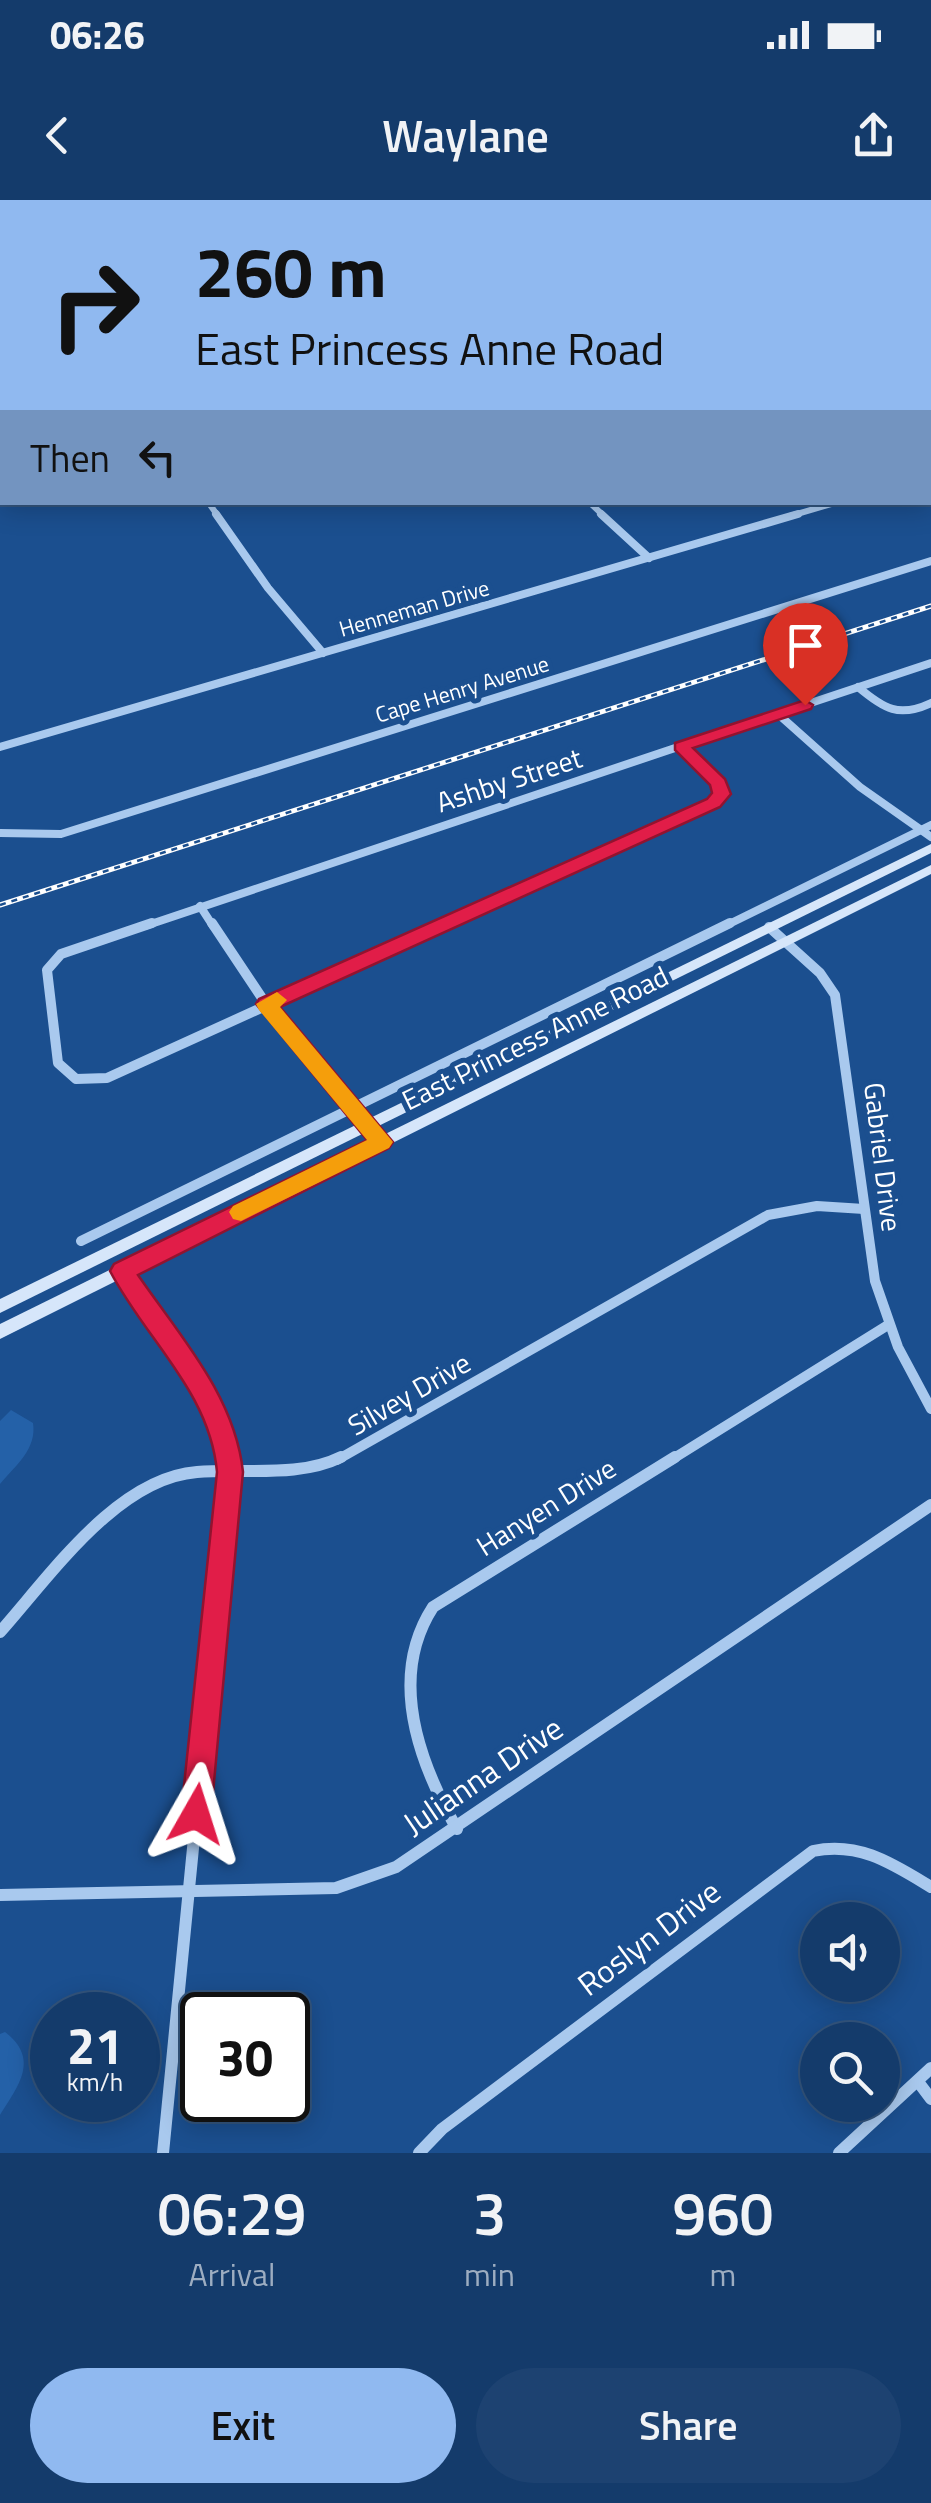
<!DOCTYPE html>
<style>
body{margin:0;font-family:"Titillium Web",sans-serif;background:#1d4271;color:#f1f3f6;height:100vh;display:flex;flex-direction:column;font-size:38px;white-space:nowrap}
*{box-sizing:border-box;margin:0}
p{font-size:32px;color:#9dadc1}
.icon{flex:none;width:55px;height:55px;fill:none;stroke:currentColor;stroke-width:2;stroke-linecap:round;stroke-linejoin:round}
.map{position:relative;height:1953px;overflow:hidden}
.panel{display:flex;flex-direction:column;background:#143b6b;flex:1}
.panel>*{flex:none}
.guide{position:absolute;left:0px;top:0px;width:932px;height:305px;box-shadow:0 5px 25px #0003,0 0 0 2px #33557e;background:#90b9f0;color:#111;overflow:hidden}
.fabs{position:absolute;left:800px;top:1702px;display:grid;gap:20px}
.fabs a{display:grid;place-items:center;width:100px;height:100px;border-radius:50%;background:#143b6b;box-shadow:0 5px 25px #0003,0 0 0 2px #33557e;font-size:50px}
.speed{position:absolute;left:30px;top:1792px;display:flex;gap:20px;font-size:50px;font-weight:700;text-align:center}
.speed>*{display:grid;place-content:center;width:130px;height:130px;border-radius:50%;background:#143b6b;box-shadow:0 5px 25px #0003,0 0 0 2px #33557e;line-height:1}
.speed small{font-size:25px;font-weight:400}
.speed .limit{border:5px solid #111;border-radius:15px;background:#fff;color:#111}
.pin{position:absolute;display:grid;place-items:center;width:85px;height:85px;color:#fff;margin:-102px -42px;border-radius:50% 50% 50% 0;rotate:-45deg;box-shadow:0 0 10px #0007}
.pin .icon{rotate:45deg}
.me{position:absolute;width:110px;margin:-55px;rotate:6deg;stroke-linejoin:round;filter:drop-shadow(0 0 8px #0008)}
.turn{display:flex;align-items:center;gap:35px;height:210px;padding:0 30px;font-size:45px}
.turn .icon{width:130px;height:130px;stroke-width:2.5}
.turn b{display:block;font-size:70px;line-height:85px}
.then{display:flex;align-items:center;height:95px;padding:0 30px;background:#0003;gap:20px;font-size:38px}
.eta{display:flex;justify-content:space-evenly;align-items:center;height:170px;text-align:center}
.eta b{font-size:60px;font-weight:600;line-height:70px}
.cta{display:flex;gap:20px;margin-top:auto;padding:20px 30px}
.cta a{flex:1;height:115px;border-radius:60px;background:#90b9f0;color:#111;font-size:40px;font-weight:600;line-height:115px;text-align:center}
.cta a+a{background:#1d4271;color:#f1f3f6}
.status{display:flex;justify-content:space-between;align-items:center;height:70px;padding:0 50px;background:#143b6b;direction:ltr}
.status svg{height:28px;fill:currentColor}
header{display:flex;justify-content:space-between;align-items:center;height:130px;padding:0 30px;background:#143b6b;font-size:45px;font-weight:600}
.map>svg:first-child{display:block}
</style>
<div class="status"><b>06:26</b><svg viewBox="0 0 49 12"><path d="M0 12V9h3v3zM5 12V6h3v6zM10 12V3h3v9zM15 12V0h3v12zM26 1h20v11H26zM47 4h2v5h-2z"/></svg></div>
<header><svg class="icon" aria-label="back" viewBox="0 0 24 24"><path d="M15 5l-7 7 7 7"/></svg>Waylane<svg class="icon" aria-label="share" viewBox="0 0 24 24"><path d="M12 15V3M7 8l5-5 5 5M5 13v7h14v-7"/></svg></header>
<div class="map">
<svg width="931" height="1953" viewBox="0 0 931 1953">
<rect width="100%" height="100%" fill="#1b4f8f"/>
<g fill="#2461a8">
<path d="M11,1210L33,1223C37,1249 16,1265 0,1284V1221Z"/>
<path d="M5,1832C40,1859 19,1885 0,1915V1834Z"/>
</g>
<g fill="none" stroke-linecap="round" stroke-linejoin="round">
<g stroke="#a9c9ee" stroke-width="6">
<path d="M228,0L238,2"/>
<path d="M185,2L189,0"/>
<path d="M208,302L218,316"/>
<path d="M589,302L604,316"/>
<path d="M790,316L838,302"/>
</g>
<g stroke="#a9c9ee" stroke-width="8">
<path d="M216,314L268,388L323,453"/>
<path d="M601,314L649,358"/>
<path d="M858,487C884,509 899,518 931,503"/>
<path d="M778,514L860,587L931,637"/>
<path d="M681,546L931,463"/>
<path d="M0,547L798,314"/>
<path d="M0,633L61,634L931,361"/>
<path d="M200,706L213,726"/>
<path d="M145,726L681,546"/>
<path d="M443,726L714,603L721,594L718,583L681,546"/>
<path d="M725,726L931,625"/>
</g>
<g stroke="#a9c9ee" stroke-width="10">
<path d="M152,723L61,754L47,770L58,863L76,879L107,878L448,723"/>
<path d="M212,723L266,804L382,942"/>
<path d="M769,727L820,773L835,795L875,1081L898,1147L931,1209"/>
<path d="M81,1041L730,723"/>
<path d="M122,1071L204,1191L228,1260"/>
<path d="M337,1260L768,1015L817,1006L864,1009"/>
<path d="M671,1260L888,1125"/>
</g>
<g stroke="#a9c9ee" stroke-width="12">
<path d="M0,1432C50,1376 117,1278 197,1272C243,1268 299,1278 341,1257"/>
<path d="M457,1629C419,1563 387,1478 433,1407L675,1257"/>
<path d="M0,1695L336,1688L396,1667L931,1305"/>
<path d="M919,1883L931,1899"/>
<path d="M163,1953L230,1272L227,1257"/>
<path d="M419,1953L442,1929L813,1651C859,1641 893,1664 931,1687"/>
<path d="M839,1953L931,1868"/>
</g>
<g fill="#d6e6fa" fill-rule="evenodd">
<rect x="0" y="197" width="2" height="6"/>
<rect x="930" y="255" width="1" height="7"/>
<path d="M931,644V653L0,1113V1099Z"/>
<path d="M931,665V674L0,1139V1124Z"/>
</g>
<path fill="#f0f6ff" fill-rule="evenodd" d="M921,0H931V4L920,2Z"/>
<g fill="#fff" fill-rule="evenodd">
<path d="M510,0H528L529,2H513Z"/>
<path d="M562,0H587L588,2H565Z"/>
<path d="M603,0H629L630,2H606Z"/>
<path d="M652,0H678L679,2H655Z"/>
<rect x="930" y="37" width="1" height="6"/>
<rect x="930" y="57" width="1" height="6"/>
</g>
<g stroke="#fff" stroke-width="5">
<path id="rail" d="M0,705L931,406"/>
</g>
<use href="#rail" stroke="#1b4f8f" stroke-width="2.5" stroke-dasharray="6" stroke-linecap="butt"/>
</g>
<path fill="#e11d48" stroke="#92132f" stroke-width="2.5" d="M805,500L813,505L811,509L693,548L725,579L731,594L720,607L280,807L393,942L389,948L138,1075C180,1136 235,1196 243,1272L211,1614L207,1624L196,1629L185,1624L181,1614L217,1272C210,1192 146,1140 110,1071L114,1064L367,940L256,804L259,799L707,599L712,593L710,585L675,550V543Z"/>
<path fill="#f59e0b" d="M277,792L287,800L280,807L393,942L389,948L241,1021L233,1019L229,1012L233,1006L367,940L259,810L256,804Z"/>
<g text-anchor="middle" stroke-width="10" stroke-linejoin="round" paint-order="stroke">
<g font-size="22" fill="#fff" stroke="#1b4f8f">
<text transform="translate(414 408) rotate(-16)" y="8">Henneman Drive</text>
<text transform="translate(462 489) rotate(-17)" y="8">Cape Henry Avenue</text>
</g>
<g font-size="28" fill="#fff" stroke="#1b4f8f">
<text transform="translate(509 580) rotate(-18)" y="10">Ashby Street</text>
<text transform="translate(535 838) rotate(-26)" y="10">East Princess Anne Road</text>
<text transform="translate(883 957) rotate(83)" y="10">Gabriel Drive</text>
<text transform="translate(409 1194) rotate(-30)" y="10">Silvey Drive</text>
<text transform="translate(546 1307) rotate(-32)" y="10">Hanyen Drive</text>
</g>
<g font-size="32" fill="#fff" stroke="#1b4f8f">
<text transform="translate(483 1576) rotate(-34)" y="11">Julianna Drive</text>
<text transform="translate(649 1738) rotate(-37)" y="11">Roslyn Drive</text>
</g>
</g>
</svg>
<div class="fabs">
<a><svg class="icon" aria-label="sound" viewBox="0 0 24 24"><path d="M4 9h4l5-4v14l-5-4H4zM17 9q2 3 0 6"/></svg></a>
<a><svg class="icon" aria-label="search" viewBox="0 0 24 24"><circle cx="10" cy="10" r="6"/><path d="M15 15l6 6"/></svg></a>
</div>
<div class="speed"><div>21<small>km/h</small></div><div class="limit">30</div></div>
<div class="pin" style="left:805px;top:505px;background:#d93025"><svg class="icon" aria-label="arrive" viewBox="0 0 24 24"><path d="M6 21V4h12l-3 4 3 4H6"/></svg></div>
<svg class="me" style="left:196px;top:1614px" viewBox="-20 -20 40 40"><path d="M0-17L14 15 0 8-14 15z" fill="#e11d48" stroke="#fff" stroke-width="4"/></svg>
<div class="guide">
<div class="turn"><svg class="icon" aria-label="right" viewBox="0 0 24 24"><path d="M7 20v-9h11M14 6l5 5-5 5"/></svg><div><b>260 m</b>East Princess Anne Road</div></div>
<div class="then">Then<svg class="icon" aria-label="left" viewBox="0 0 24 24"><path d="M17 20v-9H6M10 6l-5 5 5 5"/></svg></div>
</div>
</div>
<section class="panel">
<div class="eta">
<div><b>06:29</b><p>Arrival</p></div>
<div><b>3</b><p>min</p></div>
<div><b>960</b><p>m</p></div>
</div>
<div class="cta"><a>Exit</a><a>Share</a></div>
</section>
